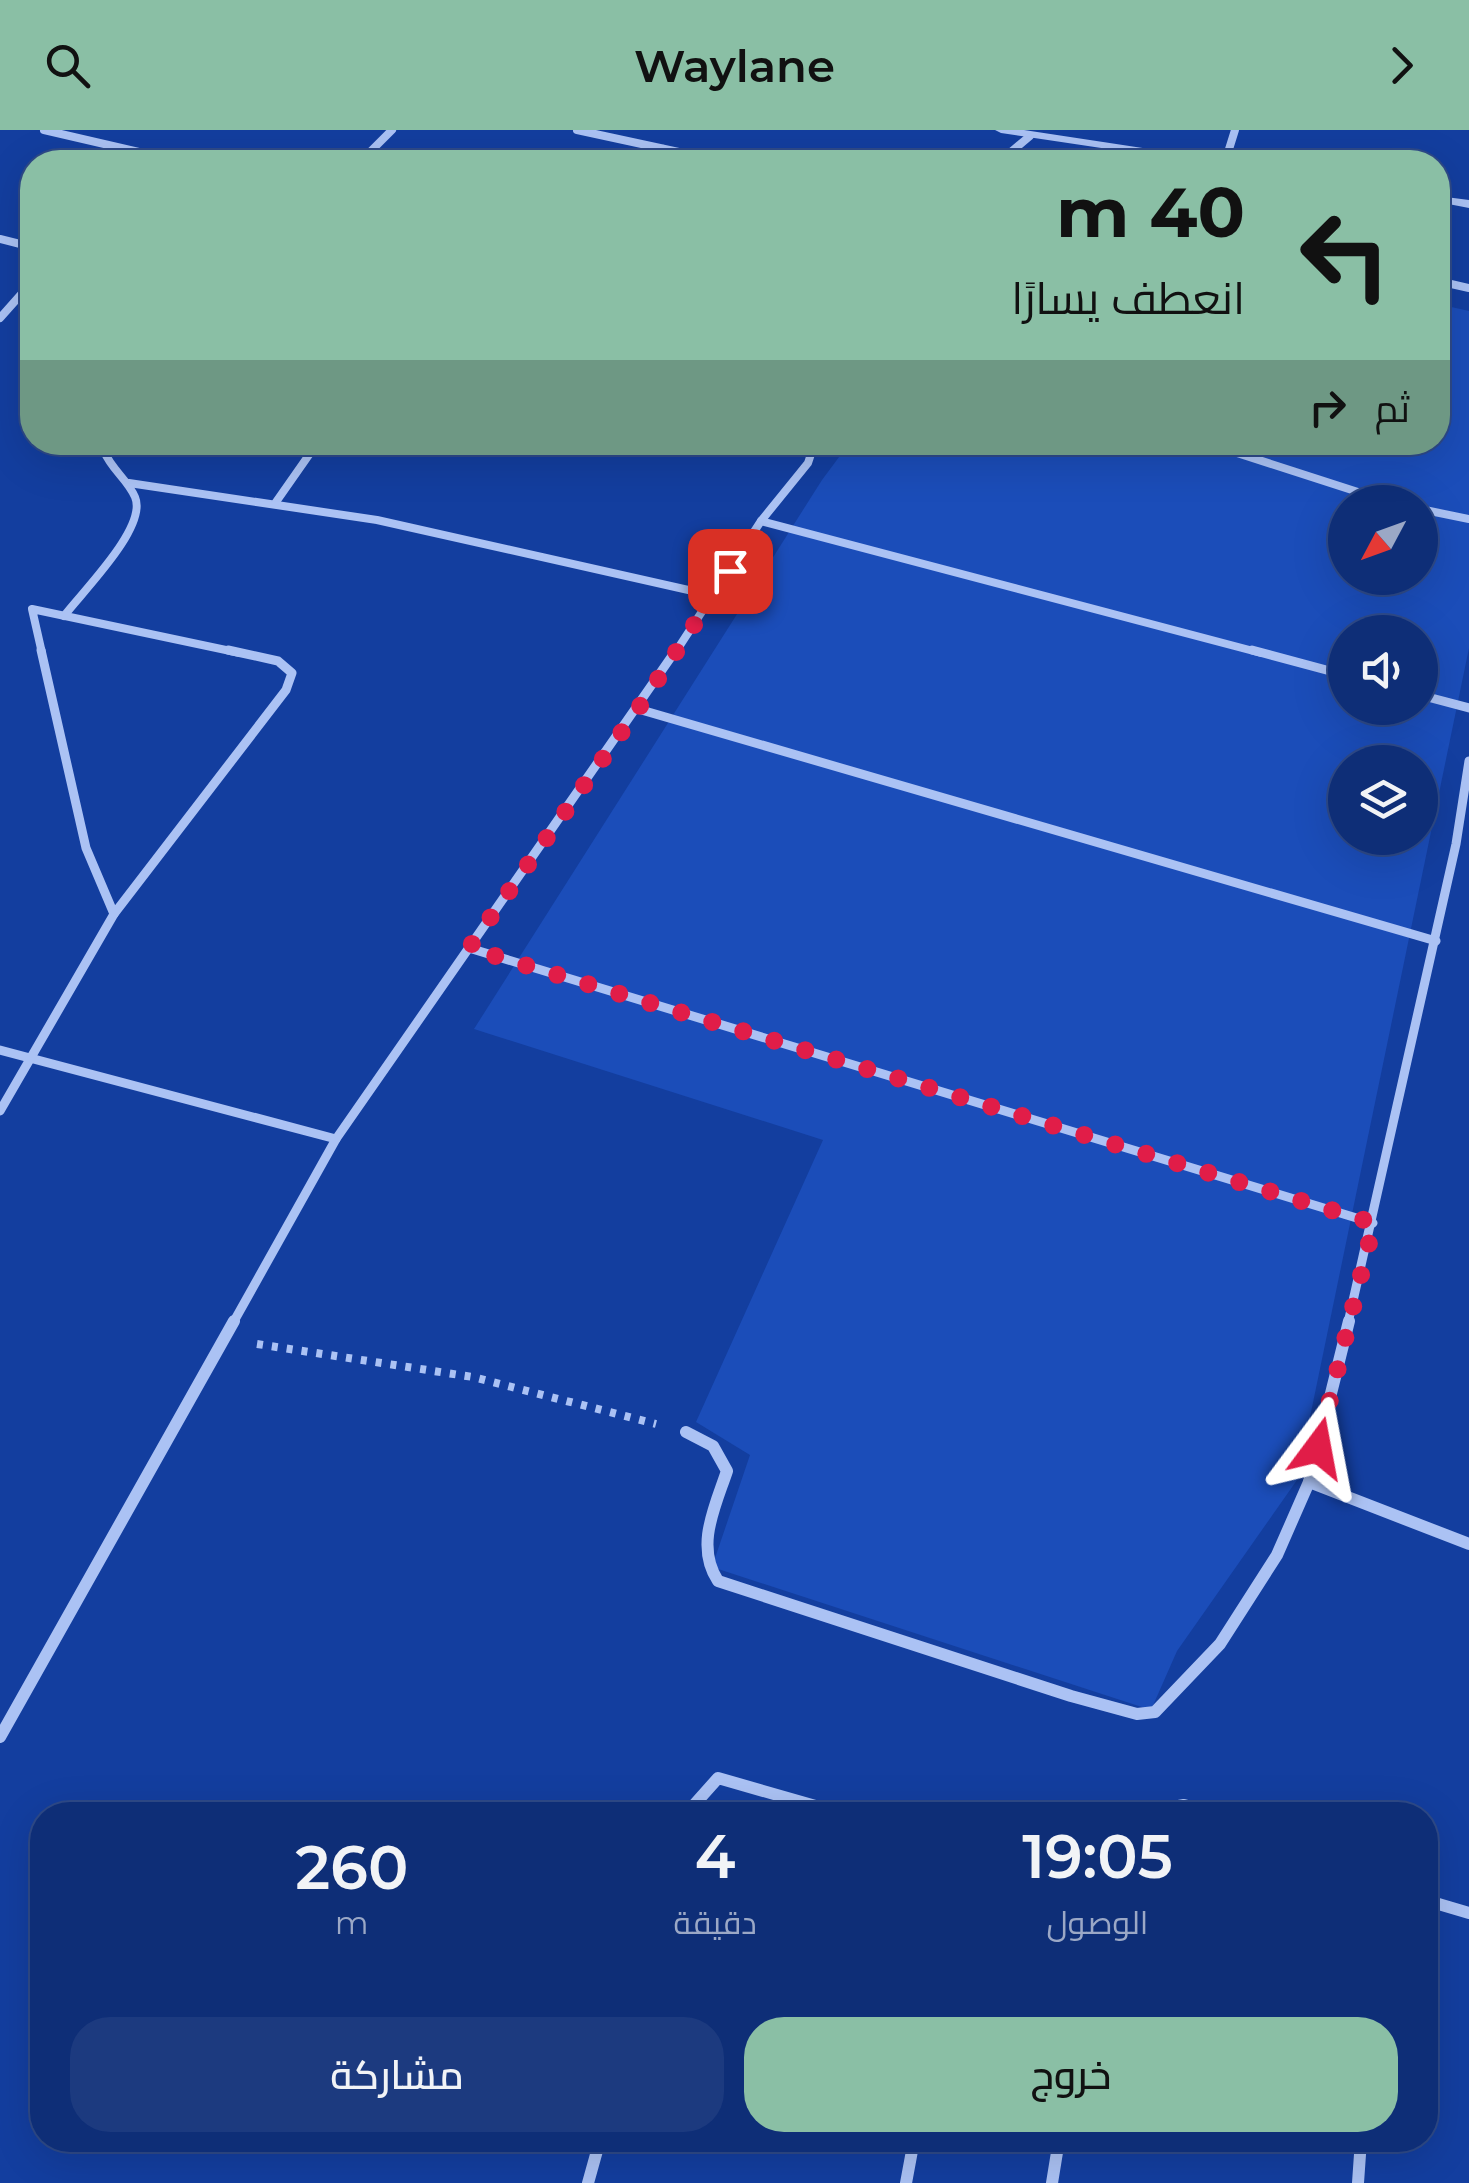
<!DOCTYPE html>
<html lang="ar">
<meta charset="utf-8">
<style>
body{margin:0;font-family:Montserrat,Cairo,sans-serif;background:#1c3a7f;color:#f1f3f6;direction:rtl;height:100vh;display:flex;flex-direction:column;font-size:38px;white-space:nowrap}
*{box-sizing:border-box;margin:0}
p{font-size:32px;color:#9ba8c6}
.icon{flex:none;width:55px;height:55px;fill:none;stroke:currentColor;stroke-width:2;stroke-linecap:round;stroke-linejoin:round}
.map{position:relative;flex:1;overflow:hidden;direction:ltr}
.panel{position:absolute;left:30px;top:1672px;width:1408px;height:350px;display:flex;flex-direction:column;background:#0e2e77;border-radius:40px;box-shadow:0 10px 40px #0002,0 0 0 2px #2e4a89;direction:rtl}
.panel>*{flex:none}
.guide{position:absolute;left:20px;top:20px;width:1430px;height:305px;border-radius:40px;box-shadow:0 10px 40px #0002,0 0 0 2px #2e4a89;direction:rtl;background:#8abfa5;color:#111;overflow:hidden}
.needle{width:65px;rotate:229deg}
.controls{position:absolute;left:1328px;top:355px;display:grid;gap:20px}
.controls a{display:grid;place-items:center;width:110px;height:110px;border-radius:50%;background:#0e2e77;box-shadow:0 10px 40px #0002,0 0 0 2px #2e4a89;font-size:50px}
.pin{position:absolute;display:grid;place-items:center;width:85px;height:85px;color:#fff;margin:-42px;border-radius:20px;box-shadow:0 5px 15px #0006}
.me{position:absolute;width:110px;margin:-55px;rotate:13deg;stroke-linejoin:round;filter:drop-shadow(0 0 8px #0008)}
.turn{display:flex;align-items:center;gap:35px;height:210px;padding:0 40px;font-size:45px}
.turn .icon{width:130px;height:130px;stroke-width:2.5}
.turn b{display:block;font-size:70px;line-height:85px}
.then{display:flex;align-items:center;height:95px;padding:0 40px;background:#0003;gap:20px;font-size:38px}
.eta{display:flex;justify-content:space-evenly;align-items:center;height:170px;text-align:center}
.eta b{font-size:60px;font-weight:600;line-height:70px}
.primary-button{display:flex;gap:20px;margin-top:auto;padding:20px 40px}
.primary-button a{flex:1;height:115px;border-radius:40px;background:#8abfa5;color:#111;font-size:40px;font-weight:600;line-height:115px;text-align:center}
.primary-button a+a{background:#1c3a7f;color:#f1f3f6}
header{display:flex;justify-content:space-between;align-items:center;height:130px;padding:0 40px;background:#8abfa5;color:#111;font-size:45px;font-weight:600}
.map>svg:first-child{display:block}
</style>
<header><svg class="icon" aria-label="forward" viewBox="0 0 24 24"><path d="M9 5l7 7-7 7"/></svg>Waylane<svg class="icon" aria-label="search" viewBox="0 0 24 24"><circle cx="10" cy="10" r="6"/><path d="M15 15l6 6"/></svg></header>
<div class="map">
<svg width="1469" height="2053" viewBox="0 0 1469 2053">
<rect width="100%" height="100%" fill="#133e9f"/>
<path fill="#1b4db9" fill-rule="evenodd" d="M1438,174L1469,181V518L1297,1350L1177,1521L1151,1580L712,1437L750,1325L696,1292L823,1010L474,899L822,350L845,319L842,313L1438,312ZM1345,372H1420V448H1345ZM1345,502H1420V578H1345ZM1345,632H1420V708H1345Z"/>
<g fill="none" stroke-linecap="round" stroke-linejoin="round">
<path stroke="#abc2f4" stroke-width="8" stroke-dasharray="6 9" stroke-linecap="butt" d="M257,1214L473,1247L656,1294"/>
<g stroke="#abc2f4" stroke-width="8">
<path d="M44,0L182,32"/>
<path d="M577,0L725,32"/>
<path d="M360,32L392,0"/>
<path d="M651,32L663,19"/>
<path d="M999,32L1030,6"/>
<path d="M1225,32L1235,0"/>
<path d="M0,109L32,117"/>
<path d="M1438,151L1469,158"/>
<path d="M0,188L32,152"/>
<path d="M1203,312L1389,372"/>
<path d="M129,353L377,390L715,466"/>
<path d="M276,372L318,312"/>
<path d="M1420,379L1469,389"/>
<path d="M761,391L1261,523"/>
<path d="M64,486C83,461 148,397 135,367C128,350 111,339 104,321L109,312"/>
<path d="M42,523L32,479L240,523"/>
<path d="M675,523L761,391L808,333L815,312"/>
</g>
<g stroke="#abc2f4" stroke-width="9">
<path d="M41,520L86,718L114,784L286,560L292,543L278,531L228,520"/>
<path d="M1252,520L1345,545"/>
<path d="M1420,565L1469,578"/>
<path d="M638,579L1436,811"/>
<path d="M469,818L1373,1093"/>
<path d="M0,920L336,1009"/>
<path d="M0,981L114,784"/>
<path d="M233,1193L336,1009L676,520"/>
<path d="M1348,1193L1456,714L1469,631"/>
</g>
<g stroke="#abc2f4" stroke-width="12">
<path d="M686,1302L713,1316L727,1341C715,1377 695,1416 718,1451L1071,1566L1137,1584L1155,1582L1220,1514L1277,1425L1309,1352L1349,1191"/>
<path d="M1309,1352L1469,1414"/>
<path d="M0,1607L234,1191"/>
<path d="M685,1685L718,1648L847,1685"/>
<path d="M1129,1685L1184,1675L1219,1685"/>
<path d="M1425,1770L1469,1783"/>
<path d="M588,2053L600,2010"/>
<path d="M906,2053L914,2010"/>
<path d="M1052,2053L1059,2010"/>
<path d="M1358,2053L1361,2010"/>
</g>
<g fill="#abc2f4" fill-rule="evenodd">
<path d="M995,0H1024L1215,29L1221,32H1195L1001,3Z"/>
<path d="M1438,66L1469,70V78L1438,72Z"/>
</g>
</g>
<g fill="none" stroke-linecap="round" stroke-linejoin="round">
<path stroke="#e11d48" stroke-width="18" stroke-dasharray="0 32.4" d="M730,441L638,579L469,818L1374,1093L1318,1318"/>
</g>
</svg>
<div class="controls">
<a><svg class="needle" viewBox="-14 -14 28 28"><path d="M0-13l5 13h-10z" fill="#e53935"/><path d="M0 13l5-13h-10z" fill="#9ba8c6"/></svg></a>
<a><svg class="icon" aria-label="sound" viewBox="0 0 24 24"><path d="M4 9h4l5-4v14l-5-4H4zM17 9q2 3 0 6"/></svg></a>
<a><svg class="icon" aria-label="layers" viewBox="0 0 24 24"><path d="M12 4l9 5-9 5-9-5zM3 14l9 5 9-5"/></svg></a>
</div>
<div class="pin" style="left:730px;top:441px;background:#d93025"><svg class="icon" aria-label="arrive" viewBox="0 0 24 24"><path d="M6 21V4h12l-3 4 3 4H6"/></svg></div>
<svg class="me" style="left:1318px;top:1318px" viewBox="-20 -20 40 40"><path d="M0-17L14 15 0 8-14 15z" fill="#e11d48" stroke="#fff" stroke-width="4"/></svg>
<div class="guide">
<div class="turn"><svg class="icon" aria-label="left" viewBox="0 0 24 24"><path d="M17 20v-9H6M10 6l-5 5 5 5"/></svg><div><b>40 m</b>انعطف يسارًا</div></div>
<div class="then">ثم<svg class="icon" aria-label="right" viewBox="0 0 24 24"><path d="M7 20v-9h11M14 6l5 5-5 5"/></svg></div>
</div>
<section class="panel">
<div class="eta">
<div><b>19:05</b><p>الوصول</p></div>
<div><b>4</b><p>دقيقة</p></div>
<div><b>260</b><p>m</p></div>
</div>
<div class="primary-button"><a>خروج</a><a>مشاركة</a></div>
</section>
</div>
